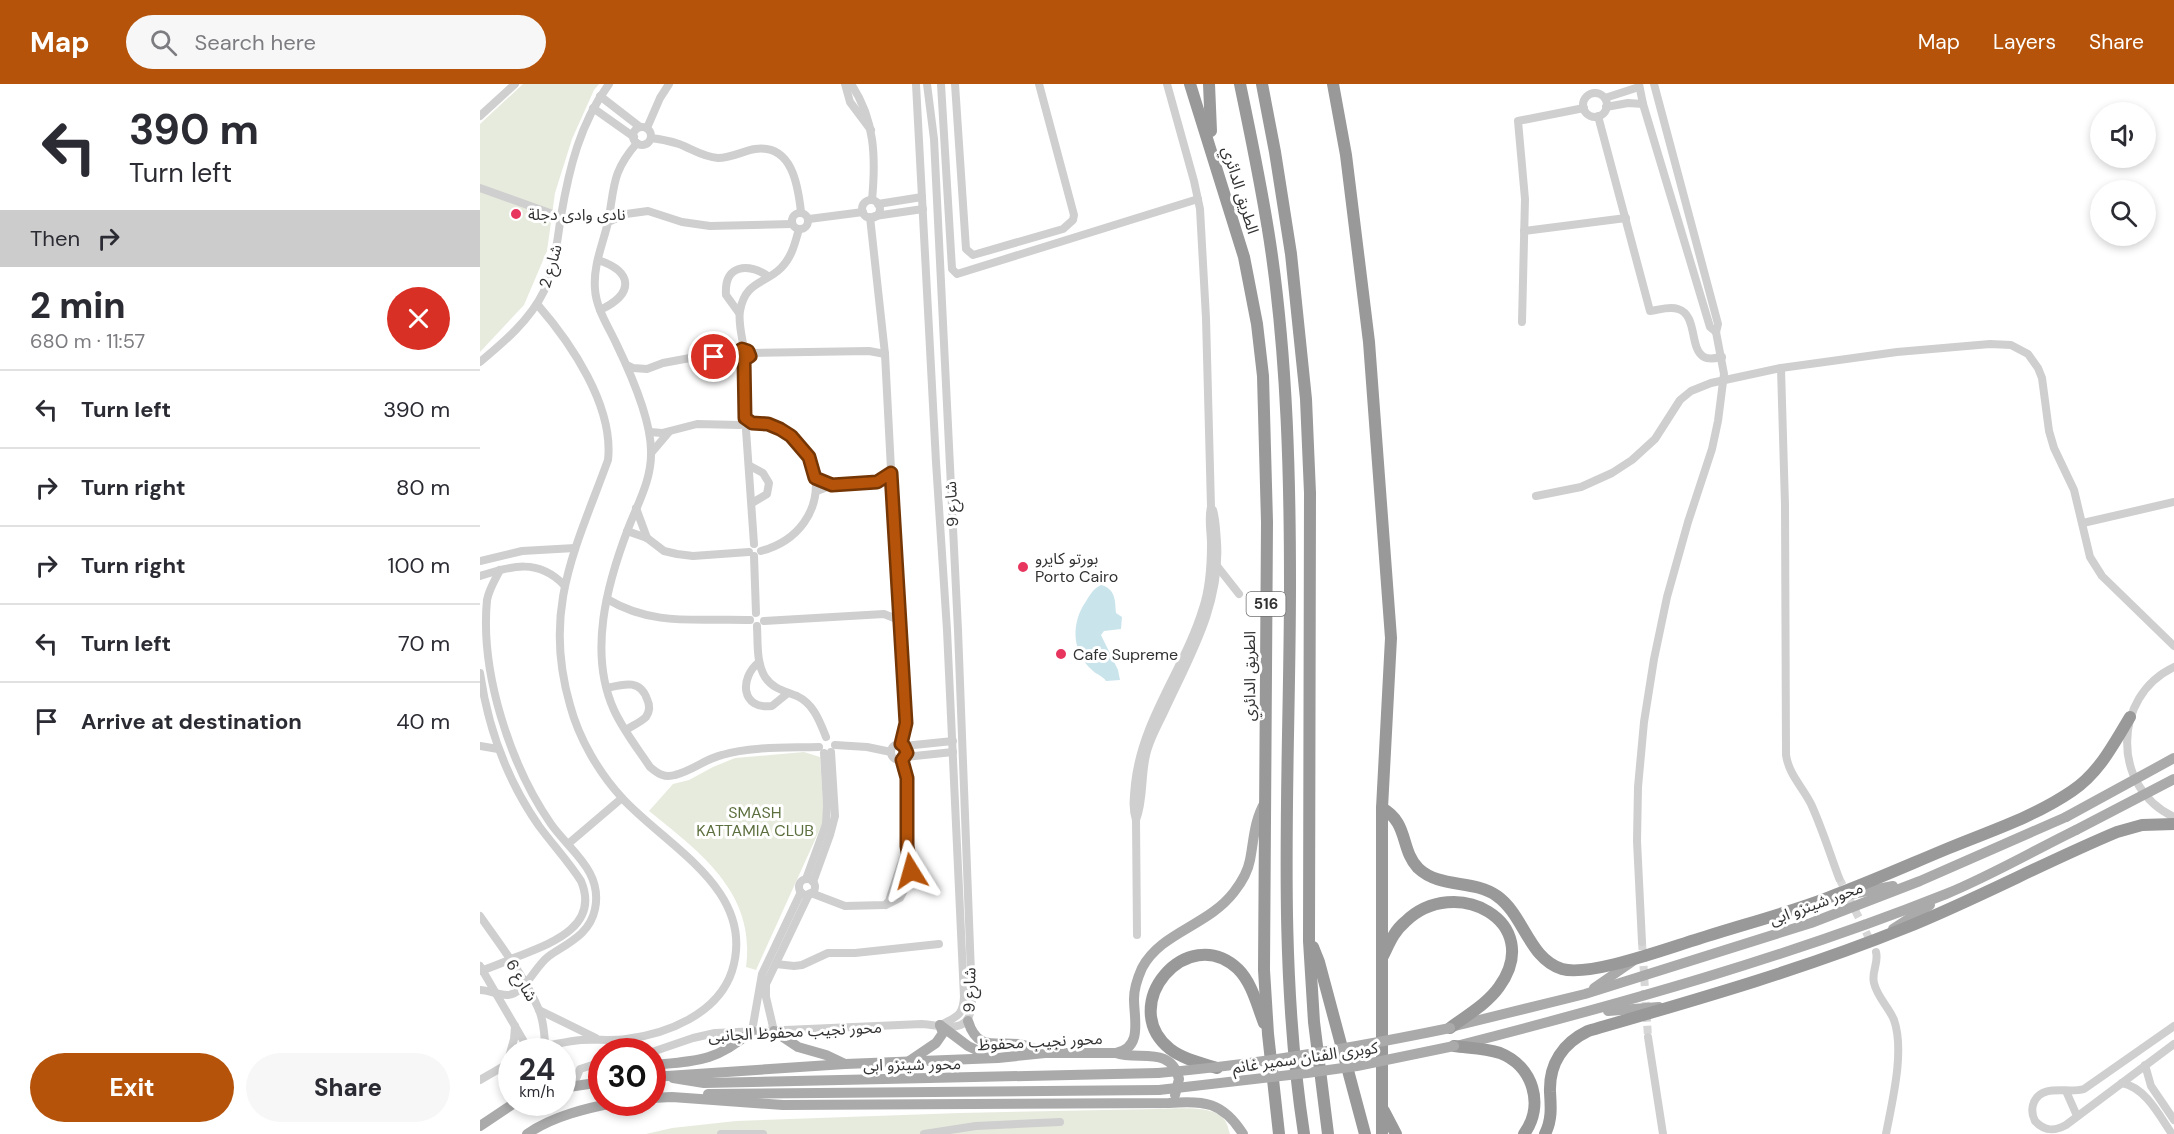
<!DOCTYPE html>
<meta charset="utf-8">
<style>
body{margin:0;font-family:"DM Sans","Noto Sans Arabic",sans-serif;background:#f7f7f7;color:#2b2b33;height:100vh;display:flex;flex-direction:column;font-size:22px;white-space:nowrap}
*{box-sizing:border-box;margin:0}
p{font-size:20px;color:#7c7c81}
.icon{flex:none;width:33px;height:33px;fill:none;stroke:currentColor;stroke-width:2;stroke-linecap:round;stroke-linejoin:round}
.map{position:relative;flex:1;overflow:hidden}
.panel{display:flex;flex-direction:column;background:#fff;width:480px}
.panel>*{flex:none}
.guide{background:#fff;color:#2b2b33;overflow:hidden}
.tools{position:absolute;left:1610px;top:18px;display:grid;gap:12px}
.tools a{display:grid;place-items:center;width:66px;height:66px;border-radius:50%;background:#fff;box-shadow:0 3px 9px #0003;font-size:30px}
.speed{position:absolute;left:18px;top:954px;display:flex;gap:12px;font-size:30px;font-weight:700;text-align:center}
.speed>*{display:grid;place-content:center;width:78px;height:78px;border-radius:50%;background:#fff;box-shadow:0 3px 9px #0003;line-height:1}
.speed small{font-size:15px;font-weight:400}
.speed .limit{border:9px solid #d22;background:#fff;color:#111}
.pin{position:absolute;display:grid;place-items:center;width:51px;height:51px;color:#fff;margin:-26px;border:3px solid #fff;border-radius:50%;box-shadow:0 2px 6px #0007}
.me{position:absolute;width:66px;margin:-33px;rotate:352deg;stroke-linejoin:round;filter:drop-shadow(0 0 4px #0008)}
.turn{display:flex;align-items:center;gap:21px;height:126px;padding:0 30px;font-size:27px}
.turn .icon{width:78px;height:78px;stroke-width:2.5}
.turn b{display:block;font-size:42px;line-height:51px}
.then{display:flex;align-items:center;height:57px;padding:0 30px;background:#0003;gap:12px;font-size:22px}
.round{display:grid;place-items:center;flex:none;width:63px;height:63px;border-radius:32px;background:#f7f7f7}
.summary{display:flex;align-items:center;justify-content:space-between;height:102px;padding:0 30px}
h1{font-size:36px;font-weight:800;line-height:45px}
.cta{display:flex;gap:12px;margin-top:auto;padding:12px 30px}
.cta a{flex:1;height:69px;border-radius:36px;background:#b45309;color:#fff;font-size:24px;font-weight:800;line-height:69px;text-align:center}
.cta a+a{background:#f7f7f7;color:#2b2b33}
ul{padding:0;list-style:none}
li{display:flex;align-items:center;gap:18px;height:78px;padding:0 30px;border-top:2px solid #e1e1e2}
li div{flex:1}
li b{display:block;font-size:22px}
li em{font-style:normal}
header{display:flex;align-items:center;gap:36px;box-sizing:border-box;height:84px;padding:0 30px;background:#b45309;color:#fff}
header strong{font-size:28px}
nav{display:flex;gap:33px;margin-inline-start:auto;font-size:21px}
.search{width:420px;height:54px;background:#f7f7f7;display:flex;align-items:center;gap:15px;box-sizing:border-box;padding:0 21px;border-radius:33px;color:#7c7c81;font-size:22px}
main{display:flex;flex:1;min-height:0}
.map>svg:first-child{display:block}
</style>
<header>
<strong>Map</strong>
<div class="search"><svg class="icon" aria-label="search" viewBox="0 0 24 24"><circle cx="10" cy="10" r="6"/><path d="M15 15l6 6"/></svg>Search here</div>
<nav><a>Map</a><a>Layers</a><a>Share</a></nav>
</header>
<main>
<section class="panel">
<div class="guide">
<div class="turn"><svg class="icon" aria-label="left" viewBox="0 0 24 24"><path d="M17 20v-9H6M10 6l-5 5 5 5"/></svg><div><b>390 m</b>Turn left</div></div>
<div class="then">Then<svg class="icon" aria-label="right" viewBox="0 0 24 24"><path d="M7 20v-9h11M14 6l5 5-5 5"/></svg></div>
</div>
<div class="summary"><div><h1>2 min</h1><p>680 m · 11:57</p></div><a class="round" style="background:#d93025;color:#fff"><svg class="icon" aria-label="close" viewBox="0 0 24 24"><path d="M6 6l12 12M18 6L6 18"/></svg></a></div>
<ul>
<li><svg class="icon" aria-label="left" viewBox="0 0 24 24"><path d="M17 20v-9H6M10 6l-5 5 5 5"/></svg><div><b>Turn left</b></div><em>390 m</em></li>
<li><svg class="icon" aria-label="right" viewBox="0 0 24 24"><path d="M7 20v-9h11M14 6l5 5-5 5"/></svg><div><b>Turn right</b></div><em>80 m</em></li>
<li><svg class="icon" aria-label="right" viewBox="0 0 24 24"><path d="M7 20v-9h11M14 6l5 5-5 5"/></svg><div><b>Turn right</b></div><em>100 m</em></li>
<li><svg class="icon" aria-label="left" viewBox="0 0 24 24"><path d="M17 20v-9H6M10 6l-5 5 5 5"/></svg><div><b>Turn left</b></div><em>70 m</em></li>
<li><svg class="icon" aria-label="arrive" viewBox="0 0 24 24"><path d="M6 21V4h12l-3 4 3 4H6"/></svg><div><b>Arrive at destination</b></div><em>40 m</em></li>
</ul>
<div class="cta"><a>Exit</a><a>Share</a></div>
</section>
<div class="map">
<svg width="1694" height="1050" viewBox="0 0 1694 1050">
<rect width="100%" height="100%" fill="#fff"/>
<g fill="#e7ebdd">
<path d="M43,0H119L114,6L92,55L75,109L67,167L44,221L0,268V40Z"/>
<path d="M324,668L340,673L344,736L276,886L266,883C276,809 221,769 169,727L193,700L209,696L233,683L255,674Z"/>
<path d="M675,1025C693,1025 729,1021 742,1033C747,1037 748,1044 750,1050H166L192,1044L256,1037L480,1029Z"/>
</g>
<path fill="#cae4ec" d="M621,501C636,505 635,517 636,529L642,533L641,545L624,547L621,551L638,586L640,596L626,597C623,592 617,591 612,586C593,569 591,543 603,522C609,513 612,505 621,501Z"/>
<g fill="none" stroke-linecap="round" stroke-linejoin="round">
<g stroke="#d6d6d6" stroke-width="8" stroke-dasharray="8 4" stroke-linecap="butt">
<path d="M1359,794L1393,862"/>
<path d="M1162,858L1168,953"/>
</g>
<g stroke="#cfcfcf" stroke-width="8">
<path d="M365,0L370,18L391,46"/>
<path d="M371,0C395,35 396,74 392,116"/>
<path d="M436,0L456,378L467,546L484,913C483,932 477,932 461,941"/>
<path d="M461,0L472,185L477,190L718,115"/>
<path d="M475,0L486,165L493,171L583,145L593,136L594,131L559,0"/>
<path d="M1159,0L1163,20L1230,243L1236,248"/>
<circle cx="1115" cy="21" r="12"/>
<path d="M120,12L160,43"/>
<path d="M1125,14L1159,3"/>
<path d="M1126,23L1148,19L1163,20"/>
<path d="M113,24L154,53"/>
<path d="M0,32L35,0"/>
<path d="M1118,32L1170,227C1179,226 1189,222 1198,225C1218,231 1209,265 1224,273C1229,276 1237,274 1242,273"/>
<circle cx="162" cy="52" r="9"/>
<path d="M167,44L180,14L189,0"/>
<path d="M171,54C180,55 190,57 199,60C212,65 223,73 238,74C251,74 263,67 275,65C312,60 318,101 321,128"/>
<path d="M157,59C131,89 135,102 128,138C123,160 113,181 115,205C116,224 128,242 136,259C150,288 171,335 171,367C172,395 158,419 148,445C127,500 108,569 134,626C143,646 158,665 170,683C178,690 185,694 195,691C212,687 225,675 242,671C272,662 308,664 339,663"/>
<path d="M0,104L81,133"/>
<circle cx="391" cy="125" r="9"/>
<path d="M398,120L442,113"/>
<circle cx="320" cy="137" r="8"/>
<path d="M395,132L443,125"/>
<path d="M390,133L405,270L418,520L426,639L421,660"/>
<path d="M329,135L383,128"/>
<path d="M128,138L146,130L168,127L202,138L230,142L312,140"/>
<path d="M1044,147L1146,134"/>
<path d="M118,176C154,188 154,210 120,226"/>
<path d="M57,220C91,259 134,322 128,376C96,464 62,525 90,621C99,655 119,689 143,715C189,764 277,807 252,887C238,930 187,950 146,955C131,957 116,955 101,956C89,957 77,960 65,962"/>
<path d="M259,229L246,211C244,180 268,179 288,192"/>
<path d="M1042,238L1045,115L1038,37L1104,24"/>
<path d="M264,265C262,253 258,238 260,227C265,197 285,200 301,184C312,173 315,159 319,145"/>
<path d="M269,269L389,267L405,270"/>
<path d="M264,277L265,334"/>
<path d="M0,278C24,258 50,236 64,207C75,184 77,157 81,132C89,85 100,39 129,0"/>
<path d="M147,281L153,284L167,285L183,279L210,274L258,273"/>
<path d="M1301,284L1305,421L1306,671C1309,691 1322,702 1331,720C1342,744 1350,770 1359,794"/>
<path d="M272,339C352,344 359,446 281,467"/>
<path d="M266,346L274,460"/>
<path d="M170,348L182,349L217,340L260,341"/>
<path d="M172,368L189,348"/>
<path d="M270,382L283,389L289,399L287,410L272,419"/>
<path d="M337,407L352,401L397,398L411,389"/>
<path d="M1056,412L1101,403L1132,389L1152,376L1175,355L1200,316L1211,307L1231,299L1301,284L1417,268L1510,260L1531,261L1548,270L1558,284L1562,294L1569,347L1574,364L1594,406L1610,473L1622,492L1694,562"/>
<path d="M156,424L167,454"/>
<path d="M1603,439L1694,418"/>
<path d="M147,447L167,454L184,467L197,470L213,472L269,468"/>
<path d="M274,472L276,529"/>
<path d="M0,477L42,467L95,464"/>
<path d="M737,482L759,510"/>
<path d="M0,492C32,482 58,474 84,501"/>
<path d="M127,515C174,543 218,534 270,536"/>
<path d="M284,537L404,530L419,536"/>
<path d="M277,542C278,559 276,578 285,593C293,605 305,607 317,612C334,620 340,638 346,653"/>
<path d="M279,578C259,594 261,626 292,622L308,609"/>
<path d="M1694,583C1632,612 1631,704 1694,733"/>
<path d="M0,589C8,644 27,696 59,742C73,761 88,777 101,797C120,842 72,859 39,872C26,877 13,883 0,887"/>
<path d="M127,604C144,600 160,595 167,615C170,621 170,627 166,633C161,638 152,642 146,646"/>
<circle cx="419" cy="668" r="8"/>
<path d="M355,661L387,663L411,668"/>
<path d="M0,662L18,665"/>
<path d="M424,662L473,657"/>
<path d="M425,673L473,668"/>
<path d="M656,736C665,713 660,687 668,664C672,651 679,639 685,626C710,572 741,520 737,458C736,447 736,436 733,426"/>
<path d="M88,760L142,714"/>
<path d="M326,795L346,740L347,722L344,669"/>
<circle cx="327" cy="803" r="8"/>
<path d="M333,798L350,751L355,732L351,668"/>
<path d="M331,809L365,822L405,821L409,817L427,762V694L422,676"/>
<path d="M406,821L420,814C430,796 432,783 427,762"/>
<path d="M0,832C21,862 45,893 59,926C65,940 64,954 66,968"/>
<path d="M657,851L656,736C652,724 654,712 655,700C662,635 705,584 723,524C730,503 731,481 731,460C731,447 728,435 731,423L726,234L720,125L714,97L687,0"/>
<path d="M1162,858L1157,757L1158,703L1164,638L1174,575L1187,513L1208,438L1232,365L1238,337L1244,290L1236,248L1238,240L1174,0"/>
<path d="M1396,868C1399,879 1391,888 1394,899C1397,913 1409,923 1414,936C1425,967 1412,1018 1406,1050"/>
<path d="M296,880L314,882L322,881L348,869H375L459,860"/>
<path d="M0,882L50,968"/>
<path d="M0,906C9,906 17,911 27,911C45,910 54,883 69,872C88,859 110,850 115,825C123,787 90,767 71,740C30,681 0,588 7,516C9,505 15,496 20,486"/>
<path d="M59,926L116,954"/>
<path d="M1694,942L1604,1005C1588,1010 1563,999 1554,1018C1551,1025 1552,1031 1555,1037C1565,1048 1575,1047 1586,1041L1694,960"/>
<path d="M272,947L282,890L321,808"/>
<path d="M294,947L286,913V900L329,810"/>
<path d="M1168,953L1183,1050"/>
<path d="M172,968L213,954L235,949L442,940C469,942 491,952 492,916L478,546L454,55L447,0"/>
<path d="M27,980L34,955L35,942"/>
<path d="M1665,981L1671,1002L1694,1036"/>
<path d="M0,996L31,978"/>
<path d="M1642,999C1666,1004 1679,1031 1692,1050"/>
<path d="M93,1002L100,985L122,978"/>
<path d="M1586,1007L1597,1032"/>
<path d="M241,1050H283"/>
<path d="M444,1050L496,1042L580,1038"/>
</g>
<g stroke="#aaa" stroke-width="10">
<path d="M1367,811L1413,802"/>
<path d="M1413,845L1450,821"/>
<path d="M1114,904L1153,877"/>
<path d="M1128,927L1179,923"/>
<path d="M488,937C497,966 513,958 538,960C548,961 556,965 565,969"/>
<path d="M460,941L488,962L509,972"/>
<path d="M975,942L1105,910L1331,839L1440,797L1586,733"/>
<path d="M294,947L318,963L346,971L365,980"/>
<path d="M980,961C1144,919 1308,873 1466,810C1510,792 1553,767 1596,746"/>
<path d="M636,969C658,977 691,961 699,995L695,1011"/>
<path d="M428,978L456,959L463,949L460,941"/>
<path d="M172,981C218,977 235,978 272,947"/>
<path d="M172,993L365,980L518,974L565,969H636C663,964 654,935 654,915C654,904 658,893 662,884C681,848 728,842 754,808C761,799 768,787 770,776C774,755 774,737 785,718"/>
<path d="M193,994L224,999L678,989"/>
<path d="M82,1004L122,998"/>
<path d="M228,1010L679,1006"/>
<path d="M172,1014L192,1013L303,1021L689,1019C724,1016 743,1018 763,1050"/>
<path d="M0,1042L36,1018"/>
<path d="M47,1050C73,1032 107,1024 138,1018"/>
</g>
<g stroke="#999" stroke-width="12">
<path d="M710,0L764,173L777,240L783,292L787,438L784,886L788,950L799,1050"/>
<path d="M729,0L731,47"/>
<path d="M760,0C772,57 784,114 792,172C807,279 810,392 810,500C810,683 796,868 824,1050"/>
<path d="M782,0L795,68L811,170L826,315L830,409L829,857L834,938L848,1050"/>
<path d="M853,0L866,71L889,258L911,554L902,724V1050"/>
<path d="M902,724C929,739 920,765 938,784C960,805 993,795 1017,812C1044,831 1049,875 1082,885C1110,893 1188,864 1218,855C1261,841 1305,830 1347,814C1388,799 1428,781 1469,764C1510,747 1554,733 1592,707C1619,689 1633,661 1650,633"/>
<path d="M833,863L839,878L885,1050"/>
<path d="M903,872C909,860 914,847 925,838C975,789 1066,838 1019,903C1007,920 987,931 970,944"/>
<path d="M974,962C989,964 1005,964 1020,969C1053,982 1065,1021 1044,1050"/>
<path d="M737,984C721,979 703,975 690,965C636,922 707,837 758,885C772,899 777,921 784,939"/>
<path d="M904,1027L916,1050"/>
<path d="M1065,1050C1072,1036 1071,1023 1070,1008C1069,980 1083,959 1108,947C1215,916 1321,886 1425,844C1497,815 1565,778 1637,748L1662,741L1694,740"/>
</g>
<g stroke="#aaa" stroke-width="10">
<path d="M1586,733L1694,674"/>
<path d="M1596,746L1694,695"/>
<path d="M678,989C777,981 873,964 970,944"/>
<path d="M679,1006L827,989L877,982L974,962"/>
</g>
</g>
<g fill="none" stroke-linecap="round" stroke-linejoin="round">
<g stroke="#753606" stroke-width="15">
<path id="route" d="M234,273H258V268L262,265L268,267L270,272L264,276L265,334L272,339L288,340L300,345L311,352L329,373L335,394L352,401L397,398L411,389L426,639L421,660L424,662L427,669L422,676L427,694V762L431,787"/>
</g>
<use href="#route" stroke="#b45309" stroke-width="10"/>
</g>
<g fill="#e7355e" stroke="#fff" stroke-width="2">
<circle cx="36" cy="130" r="6"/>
<circle cx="543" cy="483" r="6"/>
<circle cx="581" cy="570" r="6"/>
</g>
<g text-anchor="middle" stroke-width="6" stroke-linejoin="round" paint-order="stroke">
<rect fill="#fff" stroke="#707070" stroke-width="1.5" x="766.5" y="508" width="39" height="24" rx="4.5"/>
<g font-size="15" font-weight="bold" fill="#323232">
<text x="786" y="525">516</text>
</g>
<g font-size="16" fill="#323232" stroke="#fff">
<text transform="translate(761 106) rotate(73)" y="6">الطريق الدائري</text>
<text transform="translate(70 182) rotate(-74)" y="6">شارع 2</text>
<text transform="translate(471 420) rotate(-93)" y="6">شارع 9</text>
<text transform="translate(769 592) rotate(-90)" y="6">الطريق الدائري</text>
<text transform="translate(1336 819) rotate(-20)" y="6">محور شينزو ابى</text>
<text transform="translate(42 896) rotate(60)" y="6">شارع 6</text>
<text transform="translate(489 906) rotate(-89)" y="6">شارع 9</text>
<text transform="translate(315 947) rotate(-3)" y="6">محور نجيب محفوظ الجانبى</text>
<text transform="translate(560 957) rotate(-3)" y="6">محور نجيب محفوظ</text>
<text transform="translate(825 973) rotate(-8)" y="6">كوبرى الفنان سمير غانم</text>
<text transform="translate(432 980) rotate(-1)" y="6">محور شينزو ابى</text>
</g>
<g font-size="16" fill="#323232" stroke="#fff" text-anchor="start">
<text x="48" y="136">نادى وادى دجلة</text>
<text x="555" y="480">بورتو كايرو<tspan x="555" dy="18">Porto Cairo</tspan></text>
<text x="593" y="576">Cafe Supreme</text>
</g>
<g font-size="16" fill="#5c6f3e" stroke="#fff">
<text x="275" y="734">SMASH<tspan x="275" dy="18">KATTAMIA CLUB</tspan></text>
</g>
</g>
</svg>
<div class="tools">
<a><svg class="icon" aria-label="sound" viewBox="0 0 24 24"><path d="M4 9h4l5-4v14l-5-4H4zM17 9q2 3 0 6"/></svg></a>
<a><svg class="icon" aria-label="search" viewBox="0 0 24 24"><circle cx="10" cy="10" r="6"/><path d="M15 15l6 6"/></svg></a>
</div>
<div class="speed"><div>24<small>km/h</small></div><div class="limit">30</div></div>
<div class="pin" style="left:234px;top:273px;background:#d93025"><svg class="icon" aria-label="arrive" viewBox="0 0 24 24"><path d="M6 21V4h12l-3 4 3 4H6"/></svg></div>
<svg class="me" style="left:431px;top:787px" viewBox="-20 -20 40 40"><path d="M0-17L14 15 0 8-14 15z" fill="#b45309" stroke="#fff" stroke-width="4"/></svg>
</div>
</main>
